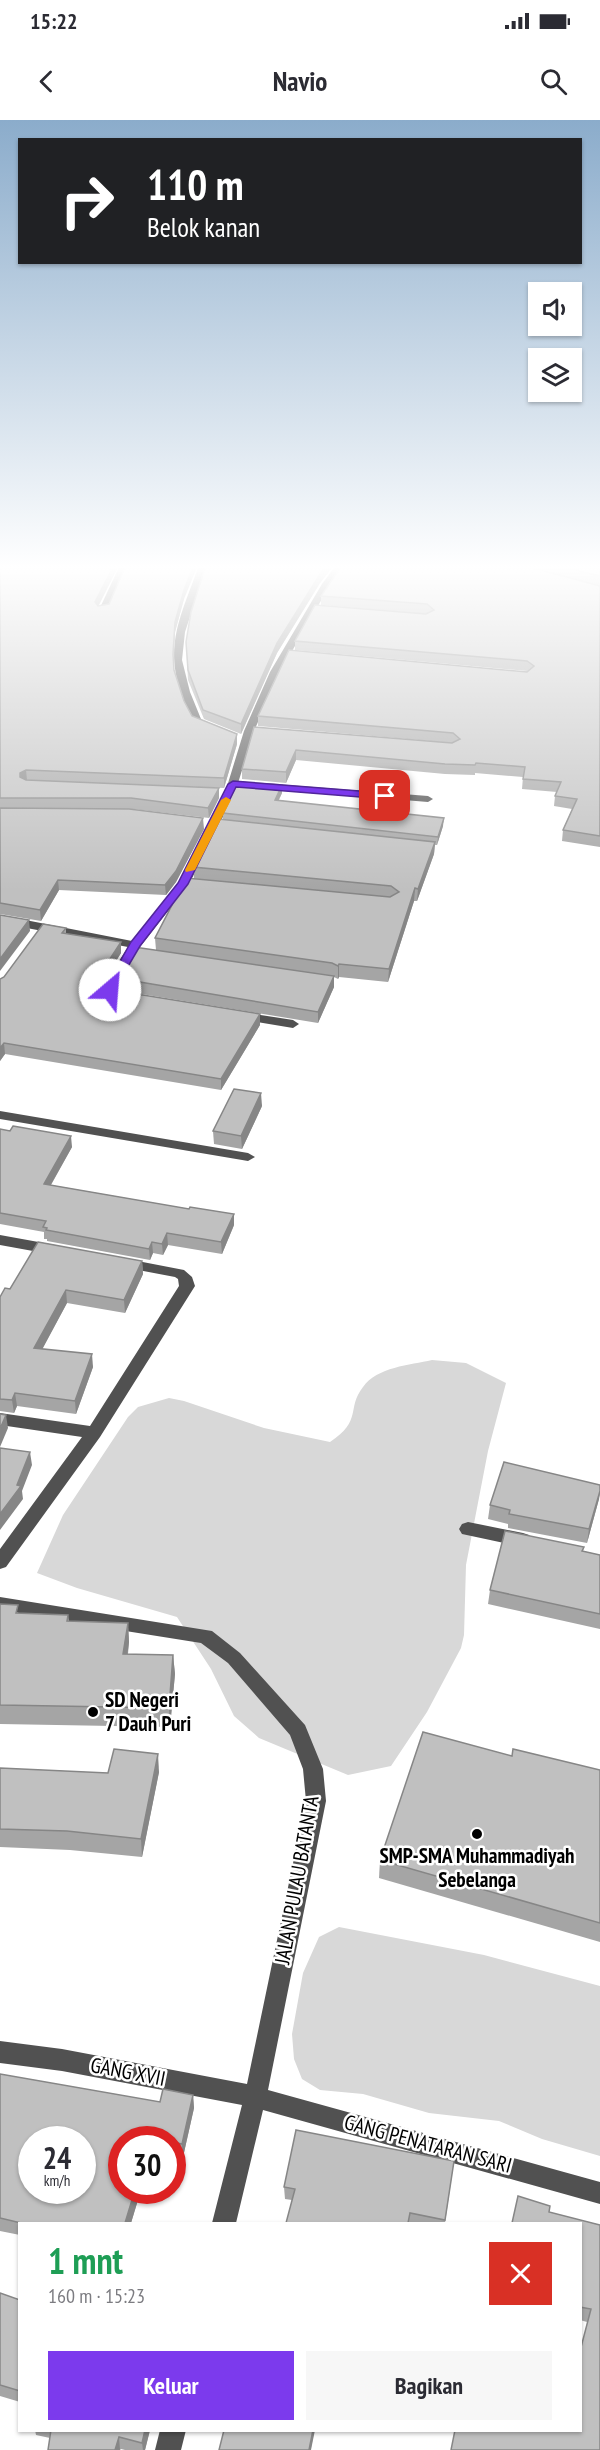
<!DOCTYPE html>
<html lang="id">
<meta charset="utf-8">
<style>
body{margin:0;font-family:"PT Sans Narrow",sans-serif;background:#f7f7f7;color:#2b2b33;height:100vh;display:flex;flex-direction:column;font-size:22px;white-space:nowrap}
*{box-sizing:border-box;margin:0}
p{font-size:20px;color:#7c7c81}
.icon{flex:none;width:33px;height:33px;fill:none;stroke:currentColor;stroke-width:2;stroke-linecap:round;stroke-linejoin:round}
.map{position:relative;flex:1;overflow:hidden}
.side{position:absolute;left:18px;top:2102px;width:564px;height:210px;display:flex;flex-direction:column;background:#fff;border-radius:0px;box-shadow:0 2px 4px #0004}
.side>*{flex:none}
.banner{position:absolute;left:18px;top:18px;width:564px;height:126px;border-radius:0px;box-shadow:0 2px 4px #0004;background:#202124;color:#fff;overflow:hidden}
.buttons{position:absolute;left:528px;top:162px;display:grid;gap:12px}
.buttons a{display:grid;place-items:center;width:54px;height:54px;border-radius:0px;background:#fff;box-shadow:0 2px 4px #0004;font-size:30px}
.speed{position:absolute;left:18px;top:2006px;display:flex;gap:12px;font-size:30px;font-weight:700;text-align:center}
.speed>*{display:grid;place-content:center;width:78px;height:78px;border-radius:50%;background:#fff;box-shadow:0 2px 4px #0004;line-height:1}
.speed small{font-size:15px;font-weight:400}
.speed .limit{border:9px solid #d22;background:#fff;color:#111}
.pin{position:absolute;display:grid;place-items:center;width:51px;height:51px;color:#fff;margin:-26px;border-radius:12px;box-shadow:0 3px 9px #0006}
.me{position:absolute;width:66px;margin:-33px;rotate:27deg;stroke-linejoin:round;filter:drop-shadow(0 0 4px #0008)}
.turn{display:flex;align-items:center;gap:21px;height:126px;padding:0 30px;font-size:27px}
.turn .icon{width:78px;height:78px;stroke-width:2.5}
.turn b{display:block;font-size:42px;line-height:51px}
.round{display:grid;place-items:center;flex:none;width:63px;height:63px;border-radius:0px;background:#f7f7f7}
.summary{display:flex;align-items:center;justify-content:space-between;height:102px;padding:0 30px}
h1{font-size:36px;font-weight:800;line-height:45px;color:#1e9e55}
.button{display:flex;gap:12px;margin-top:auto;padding:12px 30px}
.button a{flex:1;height:69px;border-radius:0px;background:#7c3aed;color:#fff;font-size:24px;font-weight:800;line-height:69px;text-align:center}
.button a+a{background:#f7f7f7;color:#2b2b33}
.status{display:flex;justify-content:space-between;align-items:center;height:42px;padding:0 30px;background:#fff;direction:ltr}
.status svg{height:16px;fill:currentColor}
header{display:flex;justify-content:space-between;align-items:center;height:78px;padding:0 30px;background:#fff;font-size:27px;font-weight:800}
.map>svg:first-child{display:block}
</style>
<div class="status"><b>15:22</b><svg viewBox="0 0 49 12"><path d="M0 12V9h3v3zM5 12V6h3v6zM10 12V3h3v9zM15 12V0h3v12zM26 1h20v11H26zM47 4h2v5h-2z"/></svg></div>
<header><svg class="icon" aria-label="back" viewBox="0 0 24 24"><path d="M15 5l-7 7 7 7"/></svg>Navio<svg class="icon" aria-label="search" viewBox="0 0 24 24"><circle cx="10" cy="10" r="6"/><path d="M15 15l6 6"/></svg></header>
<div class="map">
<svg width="600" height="2330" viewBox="0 0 600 2330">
<rect width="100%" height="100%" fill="#fff"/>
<g fill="#d8d8d8">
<path d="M432,1240L466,1243L506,1263L488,1331L466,1445L464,1515L461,1528L427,1592L391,1646L348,1655L259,1618L234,1596L211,1549L177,1497L77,1468L37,1453L63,1395L128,1297L138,1287L169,1278L184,1281L264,1308L330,1322C363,1300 346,1289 363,1267C377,1247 410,1245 432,1240Z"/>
<path d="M339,1807L484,1835L600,1866V2036L542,2019L499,2001L429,1993L363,1974L320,1970L302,1959L294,1939L292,1914L303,1853L319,1817Z"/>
</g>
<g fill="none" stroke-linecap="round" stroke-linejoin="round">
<g fill="#515151" fill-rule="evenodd">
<path d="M120,445H128L108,492L100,494L98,492Z"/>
<path d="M199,445H207L185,512L182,540L190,572L201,599L217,609L212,612C195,607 191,599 185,584C162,527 180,499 199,445Z"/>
<path d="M336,445H345L330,465L280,552L254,611L235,673L189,764L140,827L115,866L117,871L131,874L133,877L131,880L107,876L103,866L128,827L0,803V795L132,821L178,763L225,673L244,611L270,552L322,464Z"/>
<path d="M263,663L428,676L433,679L428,682L259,668L258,666Z"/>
<path d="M242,892L293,900L299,904L293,908L238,899L236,896Z"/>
<path d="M0,991L248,1033L255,1037L248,1041L0,999Z"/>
<path d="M0,1115L55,1125L62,1130L55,1135L0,1125Z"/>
<path d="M122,1138L184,1150L192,1157L195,1166L100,1317L6,1447L0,1449V1429L82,1317L0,1305V1293L90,1306L179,1166L178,1159L175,1157L117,1146L115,1143Z"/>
<path d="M468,1402L523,1413L529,1415L532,1420L529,1425L523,1427L462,1414L459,1409L462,1404Z"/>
<path d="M0,1477L212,1511L240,1533L305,1605L323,1649L326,1681L268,1970L600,2062V2084L263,1990L236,2103H212L242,1985L62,1951L0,1943V1921L62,1929L247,1964L306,1681L303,1649L290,1615L228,1543L201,1523L0,1491Z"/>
<path d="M160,2310H186L181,2330H155Z"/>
</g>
</g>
<g fill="#a5a5a5">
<path d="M0,445H119L98,486L184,479L175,512L173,541L174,550L184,581L192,596L237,624L224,668L26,660L219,668V678L209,698L132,689H76L204,709L176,762L166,775L59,770L41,801L0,794Z"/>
<path d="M206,445H334L320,463L277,533L241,614L204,599L188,560L186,522Z"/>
<path d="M342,445H600V727L562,721L563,710L572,689L554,686L555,676L557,672L522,669L523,657L475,653V655L445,654L296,640L286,663L242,659V649L254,607L453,623L258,606V596L527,551L295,530V521L427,494L321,485V476Z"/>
<path d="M282,665V673L279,680L443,706L437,725H435L434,734L417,781H414L388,862L339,857L338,859L334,857V867L318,903L123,871L118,866L117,855L156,830L155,818L194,759L193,747L223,700V693Z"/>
<path d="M66,808V814L121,822V833L103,862L105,867L118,871L260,894V905L221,970L5,934L0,941L4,857Z"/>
<path d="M262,986L242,1029L214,1024L213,1011Z"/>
<path d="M0,1009L72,1027L51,1065L189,1089L234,1094V1105L222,1134L168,1125L163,1135L153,1133L150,1140L47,1121V1119H44V1112L0,1104Z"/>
<path d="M142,1141L143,1154L125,1193L67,1183L42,1229L93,1247L76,1294L17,1286L14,1293L0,1291V1177L10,1169Z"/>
<path d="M600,1371L599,1379L587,1423L508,1408V1404L488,1399L490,1385Z"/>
<path d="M584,1427L583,1431L600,1435V1509L488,1484L490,1470Z"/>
<path d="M0,1484L19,1493L68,1495L69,1501L128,1503L129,1522L128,1534L173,1535L175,1554L170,1607L0,1604Z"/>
<path d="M512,1636L600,1650V1822L379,1758L380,1740Z"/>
<path d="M0,1648L108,1653L159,1652L142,1737L70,1730L0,1727Z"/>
<path d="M0,1954L160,1982L193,1975L194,1988L183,2037L172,2035V2019H122L141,2070L131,2103H20V2115L0,2111Z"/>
<path d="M454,2041L445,2103H286L292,2080L285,2079L284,2067Z"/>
<path d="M549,2092L600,2105L580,2310L587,2202L580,2200V2103Z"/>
<path d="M0,2173L20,2180V2282L0,2276Z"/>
<path d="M35,2310H150L145,2330H125L121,2329L120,2330H48L50,2318L36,2315Z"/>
</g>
<g fill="#868686">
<path d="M114,445H119L96,491L95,482Z"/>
<path d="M194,445H198L184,479L175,512L173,544V534L175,502L184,470Z"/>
<path d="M327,445H334L320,463L277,533L241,614V604L277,523L320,454Z"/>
<path d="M237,614V624L224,668V658Z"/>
<path d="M296,630V640L286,663V652Z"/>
<path d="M26,650L27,660L21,663L20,653Z"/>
<path d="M282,665V673L275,687V680Z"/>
<path d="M219,668V678L209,698L208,688Z"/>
<path d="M203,698L204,709L176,762L166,775L165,765Z"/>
<path d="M444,698L443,706L437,725L438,717Z"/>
<path d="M435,722L434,734L417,781L418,769Z"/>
<path d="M58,760L59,770L41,801L40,790Z"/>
<path d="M415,768L414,781L388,862L389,849Z"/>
<path d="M29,800L30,811L0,851V839Z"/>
<path d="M121,822V833L101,865L100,854Z"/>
<path d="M339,844V857L338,859V846Z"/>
<path d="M334,856V867L318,903V892Z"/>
<path d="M260,894V905L221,970V959Z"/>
<path d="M4,923L5,934L0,941V928Z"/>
<path d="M261,973L262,986L242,1029L241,1016Z"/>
<path d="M71,1016L72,1027L45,1075L44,1064Z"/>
<path d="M234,1094V1105L222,1134L221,1122Z"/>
<path d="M167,1113L168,1125L163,1135L162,1124Z"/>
<path d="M152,1122L153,1133L150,1140L149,1129Z"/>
<path d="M142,1141L143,1154L125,1193L124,1180Z"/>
<path d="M66,1170L67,1183L36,1241L34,1228Z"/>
<path d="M92,1234L93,1247L76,1294L75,1281Z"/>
<path d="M15,1273L17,1286L14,1293L12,1280Z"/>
<path d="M6,1295L8,1308L0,1327V1309Z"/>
<path d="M30,1332L32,1345L22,1371L23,1379L0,1410V1394L17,1365Z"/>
<path d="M600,1371L599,1379L587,1423L589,1409Z"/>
<path d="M128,1503L129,1522L125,1553L123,1534Z"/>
<path d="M173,1535L175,1554L170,1607L169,1588Z"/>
<path d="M158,1634L159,1652L142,1737L141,1719Z"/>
<path d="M193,1975L194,1988L183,2037L182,2024Z"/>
<path d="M135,2070H141L131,2103H125Z"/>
<path d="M145,2310H150L145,2330H143L142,2323Z"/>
<path d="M313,2310H315L311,2330H309Z"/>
<path d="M119,2317L120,2330H115Z"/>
</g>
<g fill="#c0c0c0" stroke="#868686" stroke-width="1.5" fill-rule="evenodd">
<path d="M0,445H114L95,482L98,486L109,484L126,445H194L184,470L175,502L173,534L174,550L184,581L192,596L237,614L224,658L26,650L20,653V657L26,660L219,668L208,688L131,678H0Z"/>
<path d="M206,445H327L320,454L277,523L241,604L203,590L188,550L186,522L191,492Z"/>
<path d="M342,445H522L600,466V716L563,710L577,679L555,676L561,662L523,659L525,647L476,643L475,645L445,644L296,630L286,652L242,649L254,607L452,623L460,619L453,613L258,596L289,530L527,552L534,546L527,541L295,521L315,485L426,494L434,490L427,484L321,476Z"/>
<path d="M556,445H600V456Z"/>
<path d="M238,662L282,665L275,680L444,698L438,717L223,693Z"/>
<path d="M0,688L129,689L203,698L176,751L165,765L58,760L40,790L0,783Z"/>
<path d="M218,699L435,722L418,769L415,768L389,849L339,844L338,846L332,843L155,818L186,758L390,777L399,772L391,766L193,747Z"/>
<path d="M0,795L29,800L0,839Z"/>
<path d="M43,804L66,808L62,813L121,822L100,854L105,867L118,871L260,894L221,959L4,923L0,928V859L4,857Z"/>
<path d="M134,827L334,856L318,892L122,859L117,855Z"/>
<path d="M234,969L261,973L241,1016L213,1011Z"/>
<path d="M13,1006L71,1016L44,1064L189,1089L190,1087L234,1094L221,1122L167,1113L162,1124L152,1122L149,1129L46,1110L47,1108L43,1107L46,1101L0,1093V1009L10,1011Z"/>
<path d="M38,1122L142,1141L124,1180L66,1170L34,1228L92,1234L75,1281L15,1273L12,1280L0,1279V1177L5,1168L10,1169Z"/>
<path d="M0,1294L6,1295L0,1309Z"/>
<path d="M0,1328L30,1332L17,1365L21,1366L0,1394Z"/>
<path d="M504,1342L600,1365V1371L589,1409L509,1394L510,1390L490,1385Z"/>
<path d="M505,1411L584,1427L582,1431L600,1435V1494L490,1470Z"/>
<path d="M0,1484L18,1485L16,1493L68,1495L67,1501L128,1503L123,1534L173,1535L169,1588L0,1585Z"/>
<path d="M423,1612L512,1636L513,1629L600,1650V1803L380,1740Z"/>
<path d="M114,1629L158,1634L141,1719L67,1711L0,1709V1648L108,1653Z"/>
<path d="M0,1954L160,1982L163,1969L193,1975L182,2024L172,2022V2019H156L150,2018V2019H122V2070H135L125,2103H21L0,2098ZM32,2019H82V2070H32Z"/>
<path d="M296,2010L454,2041L445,2100L410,2093L408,2103H286L295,2069L284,2067Z"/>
<path d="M518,2076L550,2086L549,2092L600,2105V2330H451L455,2310H580V2231L591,2189L580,2187V2103H512Z"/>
<path d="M0,2173L20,2180V2271L0,2265Z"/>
<path d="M51,2310H145L142,2323L119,2317L115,2330H48Z"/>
<path d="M224,2310H313L309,2330H219Z"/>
</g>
<linearGradient id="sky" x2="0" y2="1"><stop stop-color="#8baccb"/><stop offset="0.58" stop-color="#fff"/><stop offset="1" stop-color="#fff" stop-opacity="0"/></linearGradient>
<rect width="600" height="771" fill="url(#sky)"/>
<path fill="#7c3aed" stroke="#51269a" stroke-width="1.5" d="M233,661L385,673L390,676L385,679L236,667L188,764L140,826L113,872H106L104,870L131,822L178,763L228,664Z"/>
<path fill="#f59e0b" d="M226,677L231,680L195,750L186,752L185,750L221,680Z"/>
<g fill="#000" stroke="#fff" stroke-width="2">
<circle cx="93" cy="1592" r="6"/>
<circle cx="477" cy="1714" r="6"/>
</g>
<g text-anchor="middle" stroke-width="5" stroke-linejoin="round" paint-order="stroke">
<g font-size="21" font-weight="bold" fill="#000" stroke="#fff" text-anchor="start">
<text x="105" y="1587">SD Negeri<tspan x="105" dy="24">7 Dauh Puri</tspan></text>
<text x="477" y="1743" text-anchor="middle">SMP-SMA Muhammadiyah<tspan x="477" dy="24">Sebelanga</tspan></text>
</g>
<g font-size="21" fill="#000" stroke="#fff">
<text transform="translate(297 1760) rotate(-80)" y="7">JALAN PULAU BATANTA</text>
<text transform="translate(128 1952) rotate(11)" y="7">GANG XVII</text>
<text transform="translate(428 2024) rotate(15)" y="7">GANG PENATARAN SARI</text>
</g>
</g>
</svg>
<div class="buttons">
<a><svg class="icon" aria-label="sound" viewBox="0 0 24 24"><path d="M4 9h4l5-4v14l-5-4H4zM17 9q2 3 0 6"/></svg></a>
<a><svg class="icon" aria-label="layers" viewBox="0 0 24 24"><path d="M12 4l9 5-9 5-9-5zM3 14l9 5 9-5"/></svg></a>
</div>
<div class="speed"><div>24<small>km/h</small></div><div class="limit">30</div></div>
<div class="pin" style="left:385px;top:676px;background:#d93025"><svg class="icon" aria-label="arrive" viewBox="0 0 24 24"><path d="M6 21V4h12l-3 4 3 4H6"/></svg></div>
<svg class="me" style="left:110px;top:870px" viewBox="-20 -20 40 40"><circle r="19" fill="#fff"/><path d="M0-13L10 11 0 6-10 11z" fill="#7c3aed"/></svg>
<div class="banner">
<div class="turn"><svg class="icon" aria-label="right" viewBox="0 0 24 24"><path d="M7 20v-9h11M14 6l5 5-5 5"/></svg><div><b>110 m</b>Belok kanan</div></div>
</div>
<section class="side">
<div class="summary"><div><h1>1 mnt</h1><p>160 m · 15:23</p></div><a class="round" style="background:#d93025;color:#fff"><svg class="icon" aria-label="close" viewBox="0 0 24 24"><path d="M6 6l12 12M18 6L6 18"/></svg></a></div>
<div class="button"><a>Keluar</a><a>Bagikan</a></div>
</section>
</div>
